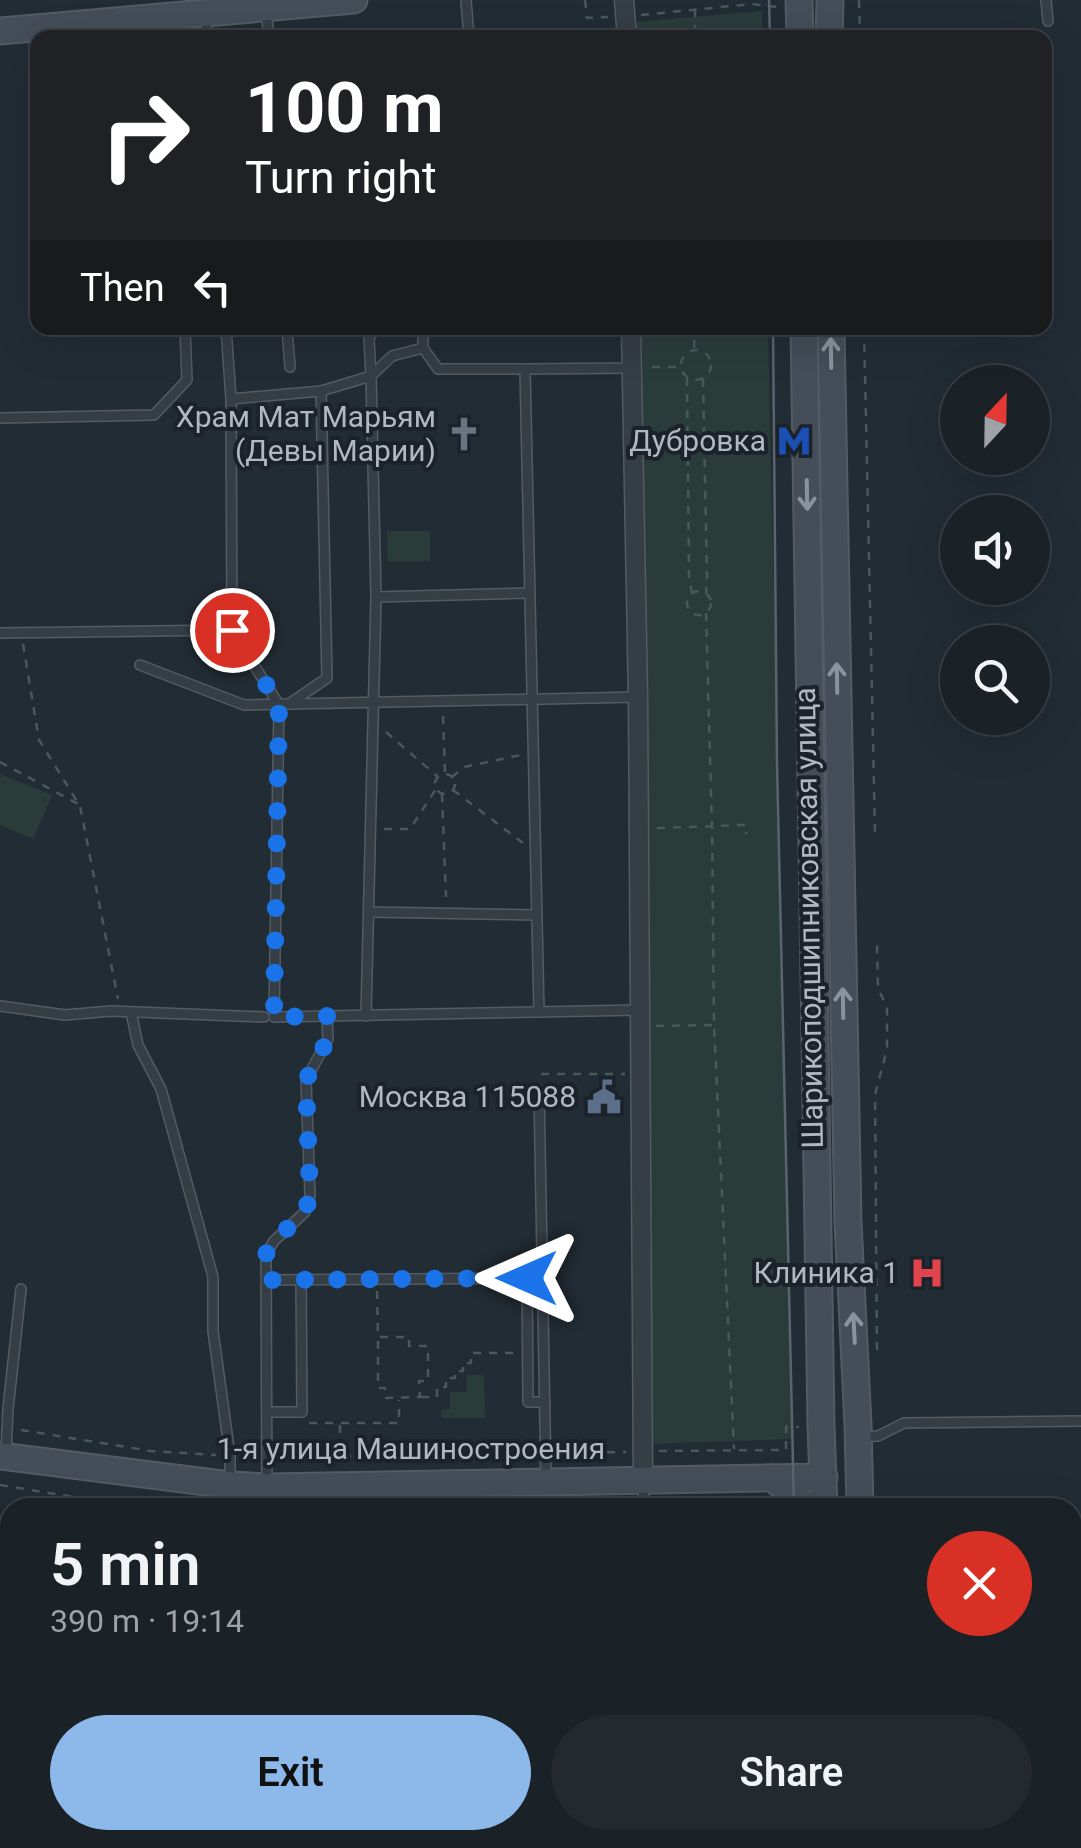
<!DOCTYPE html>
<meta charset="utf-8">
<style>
body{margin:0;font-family:Roboto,sans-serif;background:#23292f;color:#f1f3f6;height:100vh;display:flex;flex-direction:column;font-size:38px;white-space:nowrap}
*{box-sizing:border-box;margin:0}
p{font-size:32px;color:#9fa3a7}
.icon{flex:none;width:55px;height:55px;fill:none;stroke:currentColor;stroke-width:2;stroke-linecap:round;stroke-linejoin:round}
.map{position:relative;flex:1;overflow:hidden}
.sheet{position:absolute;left:0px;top:1498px;width:1082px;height:352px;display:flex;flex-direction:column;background:#1a2127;border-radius:30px 30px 0 0;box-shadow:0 10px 40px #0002,0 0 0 2px #383e44}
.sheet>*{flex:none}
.top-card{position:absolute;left:30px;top:30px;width:1022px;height:305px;border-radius:20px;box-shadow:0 10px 40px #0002,0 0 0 2px #383e44;background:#202124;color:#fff;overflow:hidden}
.needle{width:65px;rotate:22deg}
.tools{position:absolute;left:940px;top:365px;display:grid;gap:20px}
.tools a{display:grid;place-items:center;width:110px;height:110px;border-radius:50%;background:#1a2127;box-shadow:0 10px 40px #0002,0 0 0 2px #383e44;font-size:50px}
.pin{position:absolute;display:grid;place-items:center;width:85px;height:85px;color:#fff;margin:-42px;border:5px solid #fff;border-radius:50%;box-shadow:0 2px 10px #0007}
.me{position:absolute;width:110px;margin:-55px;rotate:270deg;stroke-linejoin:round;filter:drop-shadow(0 0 8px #0008)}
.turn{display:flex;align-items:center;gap:35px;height:210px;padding:0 50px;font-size:45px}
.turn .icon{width:130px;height:130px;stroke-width:2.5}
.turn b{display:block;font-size:70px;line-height:85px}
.then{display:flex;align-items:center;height:95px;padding:0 50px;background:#0003;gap:20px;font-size:38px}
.round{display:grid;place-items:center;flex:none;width:105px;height:105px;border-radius:52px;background:#23292f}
.overview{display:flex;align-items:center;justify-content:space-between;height:170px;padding:0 50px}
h1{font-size:60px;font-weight:600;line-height:75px}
.cta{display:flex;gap:20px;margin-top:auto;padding:20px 50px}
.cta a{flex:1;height:115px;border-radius:60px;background:#8cb9ea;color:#111;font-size:40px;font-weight:600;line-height:115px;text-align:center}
.cta a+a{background:#23292f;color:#f1f3f6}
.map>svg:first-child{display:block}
</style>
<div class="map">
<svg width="1081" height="1848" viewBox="0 0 1081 1848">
<rect width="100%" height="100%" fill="#222c34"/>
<g fill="#2a3c3a">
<path d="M762,11V37H636V22Z"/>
<path d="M638,328H768L792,1439L648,1444Z"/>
<path d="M387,531H430V561L388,562Z"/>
<path d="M0,774L52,795L33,839L0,825Z"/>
<path d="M467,1375H484L485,1418H442L441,1410L450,1409V1392H467Z"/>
</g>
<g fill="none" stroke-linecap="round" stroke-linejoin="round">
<g stroke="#535b63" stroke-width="12">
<g id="lane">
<path d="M466,0L469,37"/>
<path d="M1046,0L1048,21"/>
<path d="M266,10L269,38"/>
<path d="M206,15L207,38"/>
<path d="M226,328L231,399L321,391L371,376L376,597L366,1016"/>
<path d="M287,328L290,367"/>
<path d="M423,328V348"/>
<path d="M525,369L632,368"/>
<path d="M371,376L392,356L423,348L438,369H525L539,1012"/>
<path d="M371,376L369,339L375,328"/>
<path d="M231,399L232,630L279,705L274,1017L640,1010"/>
<path d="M0,418L154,415L187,380L185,328"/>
<path d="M376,597L529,593"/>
<path d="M0,633L232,630"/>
<path d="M140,665L244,705L638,697"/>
<path d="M289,704L327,678L321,391"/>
<path d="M369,912L537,915"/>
<path d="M0,1006L65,1015L111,1011L264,1017"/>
<path d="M131,1012L138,1045L161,1089L213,1277V1331L230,1455V1485"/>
<path d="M539,1090L546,1479"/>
<path d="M267,1280L527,1278L528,1402H545"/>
<path d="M268,1412H302L301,1280"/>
<path d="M861,1437L878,1436L904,1423L1081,1421"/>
<path d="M6,1454L8,1409L21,1289"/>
<path d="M643,1483L644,1508"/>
<path d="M267,1508L266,1254L274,1241L305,1212L310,1196L306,1080L328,1039L327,1016"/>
<path d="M1072,1813L1081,1799"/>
<path d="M277,1840V1848"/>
<path d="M368,1848L375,1840"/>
<path d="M577,1848V1846L642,1845"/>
<path d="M936,1848L938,1840"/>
<path d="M1045,1848L1053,1840"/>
</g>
</g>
<g stroke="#535b63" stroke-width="21">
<g id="street">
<path d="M624,0L627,38"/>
<path d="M631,328L638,697L643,1480"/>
</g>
</g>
<g stroke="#535b63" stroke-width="29">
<g id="secondary">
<path d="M799,0L800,38"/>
<path d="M0,31L354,0"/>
<path d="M829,38L830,0"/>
<path d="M804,328L821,1426L824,1508"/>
<path d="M831,328L848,1222L858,1425L860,1508"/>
<path d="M0,1456L230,1485L269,1487L824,1477"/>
<path d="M772,1478L809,1508"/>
<path d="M1072,1792H1081"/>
<path d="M833,1848L839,1840"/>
<path d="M882,1848L885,1840"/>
</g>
</g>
<g stroke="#48595a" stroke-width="2.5" stroke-dasharray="8 8" stroke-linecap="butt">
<path d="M585,0L587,18L608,17"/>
<path d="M859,0L860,38"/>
<path d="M695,9V38"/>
<path d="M641,15L752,4L777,7"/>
<path d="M864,328L875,832"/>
<path d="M694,348L695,328"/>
<circle cx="696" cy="365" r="15"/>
<path d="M652,367H679"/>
<path d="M687,378L689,577L692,593"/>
<path d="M703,379L707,577L706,593"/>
<circle cx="699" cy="603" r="12"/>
<path d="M706,613L712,827L714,1025L734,1449"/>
<path d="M23,644L39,740L80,806L118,999"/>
<path d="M443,716L445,774"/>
<path d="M386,732L438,777"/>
<path d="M0,762L78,804"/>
<circle cx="445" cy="784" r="10"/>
<path d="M452,777L464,767L521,755"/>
<path d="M453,790L523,843"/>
<path d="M442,794L446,897"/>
<path d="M657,828L746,825V834"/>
<path d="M384,829H410L436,789"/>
<path d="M656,1026L713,1025"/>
<path d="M541,1074H625"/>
<path d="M377,1291L378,1337H409V1346H428V1381H419L420,1397L385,1398V1388H378V1337"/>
<path d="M877,1350L875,1095L887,1049V1008L878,988L877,945"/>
<path d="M421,1397H437V1387H446V1378H455V1371H463V1363H471V1353H514"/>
<path d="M309,1423H399V1400"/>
<path d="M340,1425V1456"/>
<path d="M21,1430L151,1451L216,1455"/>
<path d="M659,1451L786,1450V1427H799"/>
<path d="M559,1453L626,1452"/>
<path d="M279,1457L531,1454"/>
<path d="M0,1485L142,1508"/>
<path d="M1072,1767L1081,1766"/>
<path d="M765,1840L768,1848"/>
<path d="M734,1848L735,1840"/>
</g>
<use href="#lane" stroke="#353d45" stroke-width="9"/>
<use href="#street" stroke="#353d45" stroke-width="18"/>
<use href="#secondary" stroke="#444d58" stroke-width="25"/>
<g stroke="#5a646e" stroke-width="2.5">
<path d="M769,0L770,38"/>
<path d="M773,328L777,764L794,1508"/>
<path d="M811,1840V1848"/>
</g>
</g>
<defs><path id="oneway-shaft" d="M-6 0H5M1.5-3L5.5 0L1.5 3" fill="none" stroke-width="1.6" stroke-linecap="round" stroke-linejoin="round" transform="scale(2.5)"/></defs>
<g stroke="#8a939d">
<use href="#oneway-shaft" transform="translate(831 353) rotate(-91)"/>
<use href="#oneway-shaft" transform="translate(807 495) rotate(89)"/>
<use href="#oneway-shaft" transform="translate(837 678) rotate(-91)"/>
<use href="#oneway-shaft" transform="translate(843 1003) rotate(-91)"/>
<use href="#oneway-shaft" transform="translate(854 1328) rotate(-93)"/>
</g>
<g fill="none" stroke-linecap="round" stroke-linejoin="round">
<path stroke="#1a73e8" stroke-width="18" stroke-dasharray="0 32.4" d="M232,630L279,705L274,1017L327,1016L328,1039L306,1080L310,1196L305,1212L274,1241L266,1254L267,1280L527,1278"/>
</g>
<defs>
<g id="church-bare" transform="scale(2.7)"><path d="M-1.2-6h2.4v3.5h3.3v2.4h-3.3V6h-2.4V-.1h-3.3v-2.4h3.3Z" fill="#6b7280" stroke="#1b222a" stroke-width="2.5" paint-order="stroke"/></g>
<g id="metro-bare" transform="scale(2.7)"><path d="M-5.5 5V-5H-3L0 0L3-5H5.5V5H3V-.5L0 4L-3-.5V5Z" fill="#1a4fb4" stroke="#1b222a" stroke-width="2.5" paint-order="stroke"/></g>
<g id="civic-bare" transform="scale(2.7)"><path d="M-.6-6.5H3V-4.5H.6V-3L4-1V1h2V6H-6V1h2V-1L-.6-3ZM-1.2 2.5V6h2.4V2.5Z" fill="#5c6f8a" stroke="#1b222a" stroke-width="2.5" paint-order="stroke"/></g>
<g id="hospital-bare" transform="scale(2.7)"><path d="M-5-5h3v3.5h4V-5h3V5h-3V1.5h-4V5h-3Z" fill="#e0444e" stroke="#1b222a" stroke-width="2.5" paint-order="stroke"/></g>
</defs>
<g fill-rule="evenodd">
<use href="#church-bare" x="464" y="434"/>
<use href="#metro-bare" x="794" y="441"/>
<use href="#civic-bare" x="604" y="1097"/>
<use href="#hospital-bare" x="927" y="1273"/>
</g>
<g text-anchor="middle" stroke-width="8" stroke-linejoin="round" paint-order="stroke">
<g font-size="30" fill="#b0b8c2" stroke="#1b222a" text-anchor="end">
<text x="436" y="427">Храм Мат Марьям<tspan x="436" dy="34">(Девы Марии)</tspan></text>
<text x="766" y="451">Дубровка</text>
<text x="576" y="1107">Москва 115088</text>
<text x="899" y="1283">Клиника 1</text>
</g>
<g font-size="30" fill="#b0b8c2" stroke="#1b222a">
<text transform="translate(809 918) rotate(-91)" y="10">Шарикоподшипниковская улица</text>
<text x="411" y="1459">1-я улица Машиностроения</text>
</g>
</g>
</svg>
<div class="tools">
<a><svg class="needle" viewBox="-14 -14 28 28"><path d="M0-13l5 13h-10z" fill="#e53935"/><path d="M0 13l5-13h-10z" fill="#9fa3a7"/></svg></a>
<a><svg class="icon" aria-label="sound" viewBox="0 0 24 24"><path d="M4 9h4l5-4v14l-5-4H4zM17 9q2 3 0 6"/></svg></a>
<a><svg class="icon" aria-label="search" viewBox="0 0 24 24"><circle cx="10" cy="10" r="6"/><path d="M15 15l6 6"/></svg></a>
</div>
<div class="pin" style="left:232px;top:630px;background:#d93025"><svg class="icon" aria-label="arrive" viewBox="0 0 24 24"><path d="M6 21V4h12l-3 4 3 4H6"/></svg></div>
<svg class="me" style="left:527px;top:1278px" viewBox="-20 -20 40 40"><path d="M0-17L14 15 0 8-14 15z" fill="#1a73e8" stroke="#fff" stroke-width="4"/></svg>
<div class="top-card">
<div class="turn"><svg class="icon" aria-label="right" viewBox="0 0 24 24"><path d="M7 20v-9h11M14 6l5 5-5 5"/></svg><div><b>100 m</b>Turn right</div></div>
<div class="then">Then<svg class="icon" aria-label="left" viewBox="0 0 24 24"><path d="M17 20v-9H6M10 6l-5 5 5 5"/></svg></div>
</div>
<section class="sheet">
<div class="overview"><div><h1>5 min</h1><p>390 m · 19:14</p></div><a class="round" style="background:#d93025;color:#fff"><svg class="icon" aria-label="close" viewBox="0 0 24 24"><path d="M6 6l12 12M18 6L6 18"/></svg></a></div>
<div class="cta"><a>Exit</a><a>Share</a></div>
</section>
</div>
